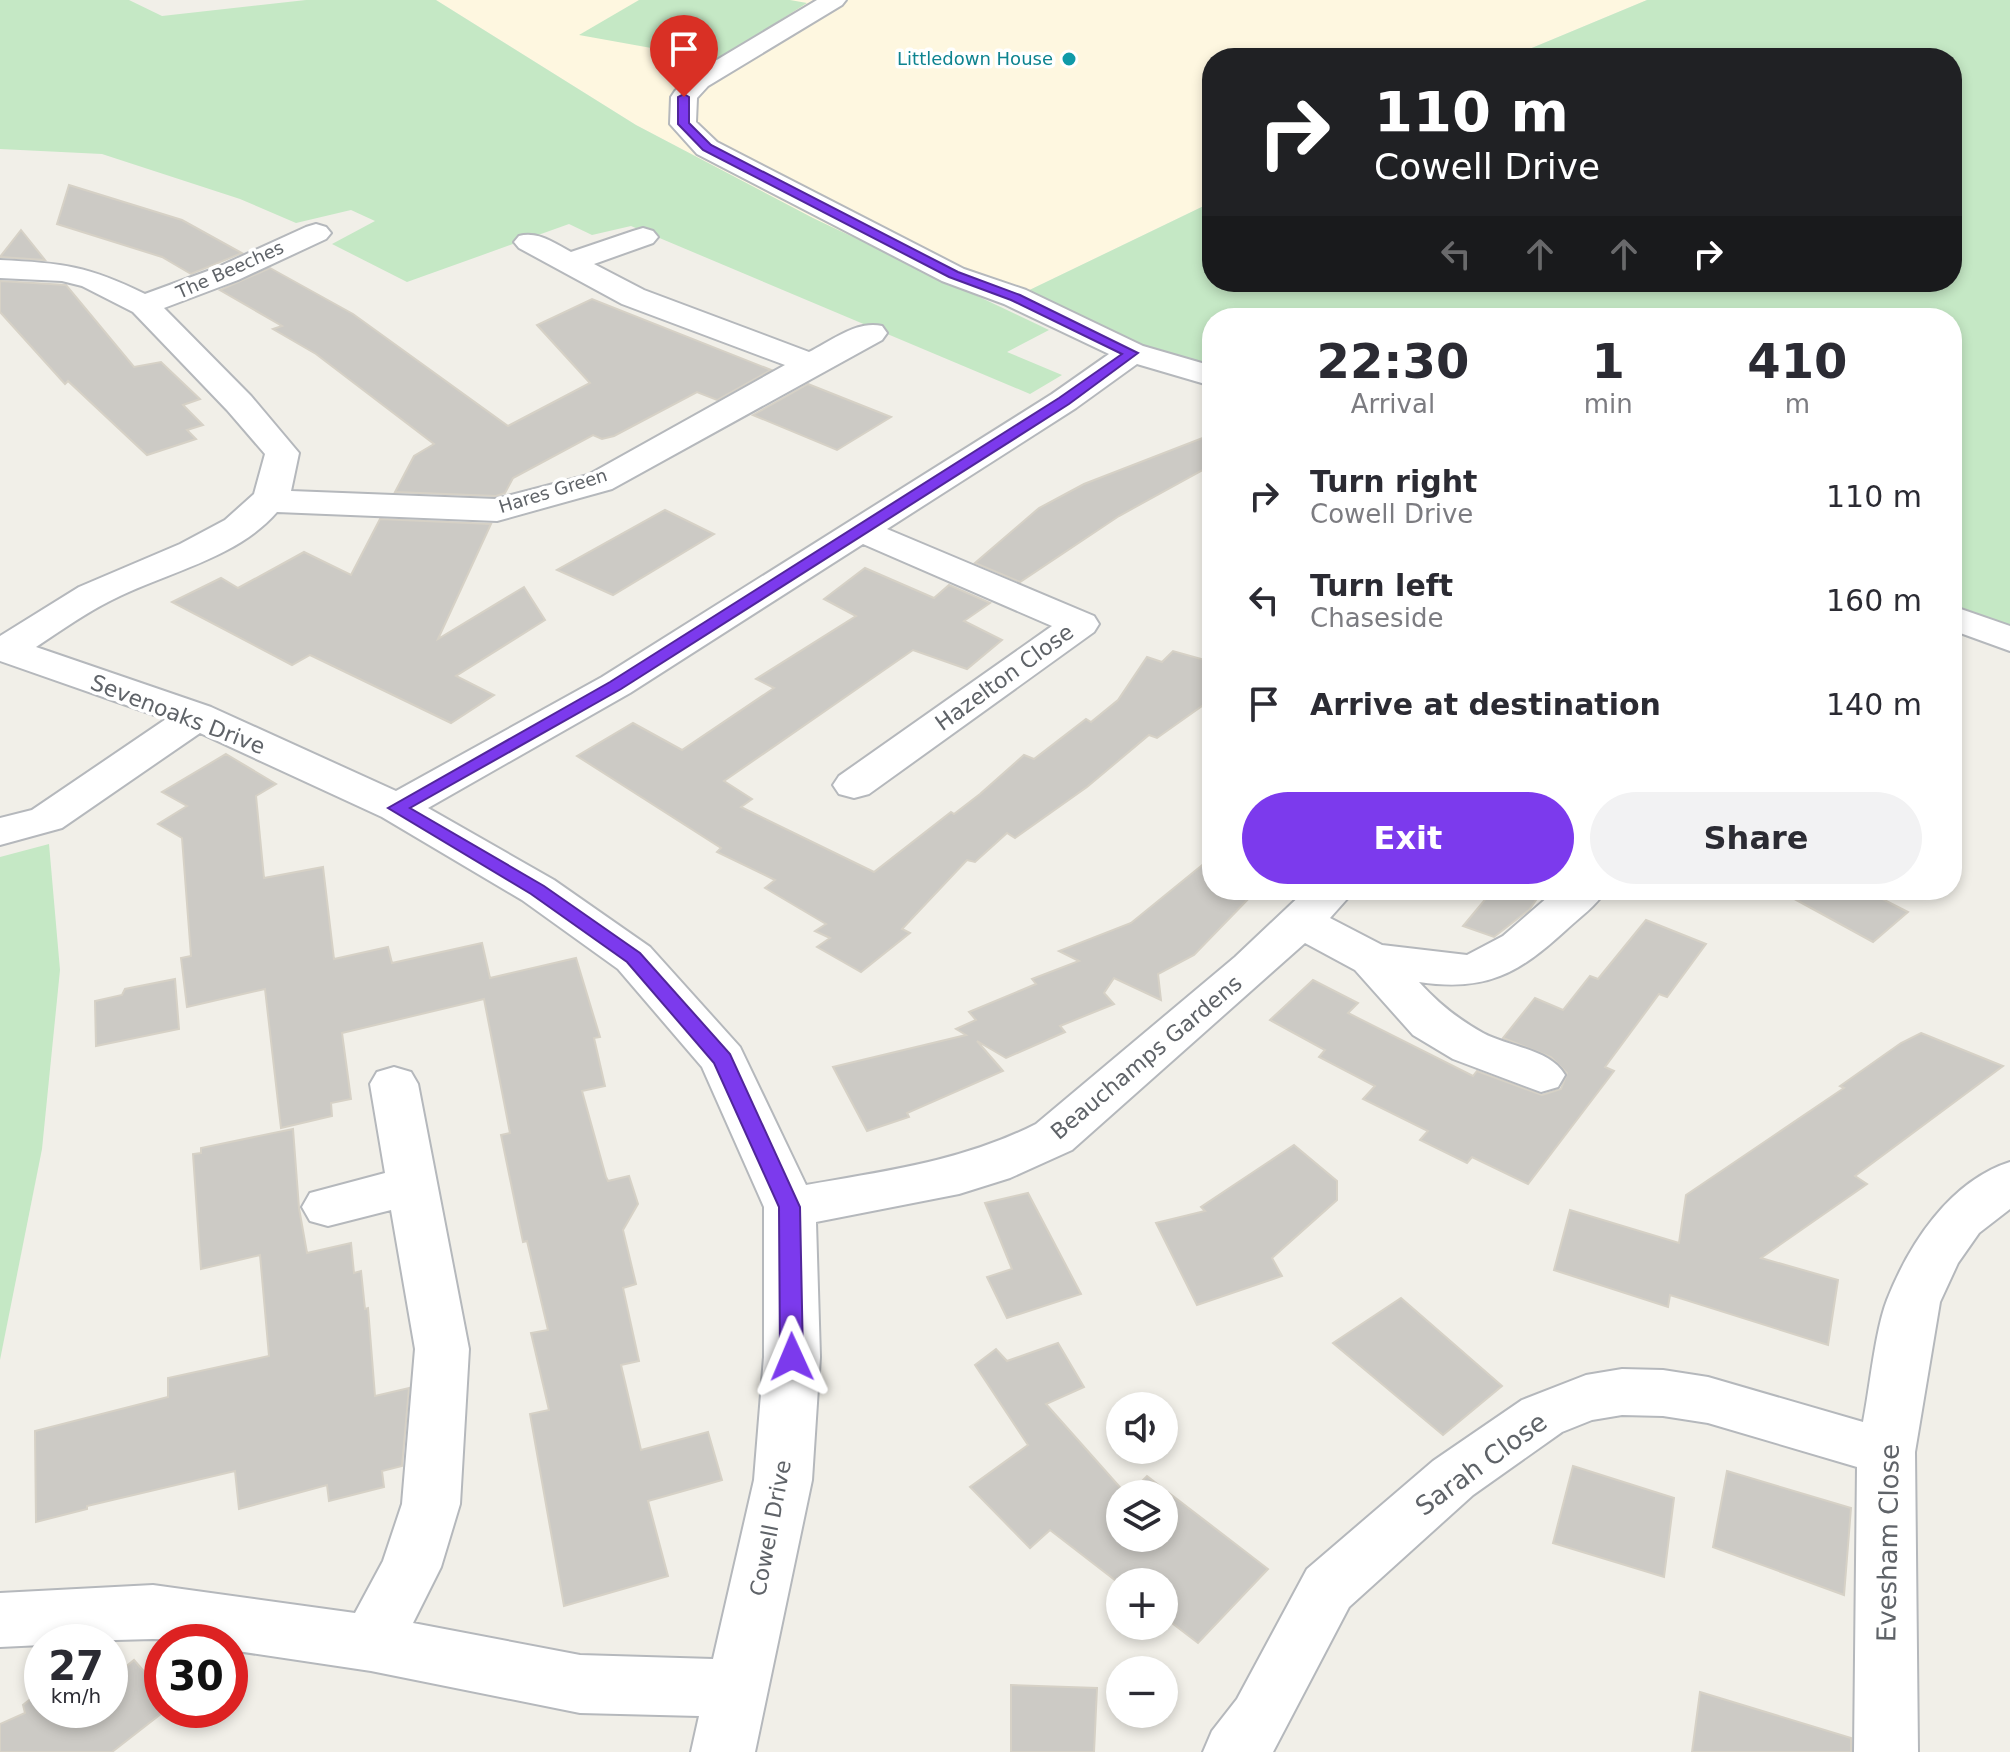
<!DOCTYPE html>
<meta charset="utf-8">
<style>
body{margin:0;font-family:"DejaVu Sans",sans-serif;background:#f2f2f3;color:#2b2b33;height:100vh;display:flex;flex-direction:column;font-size:30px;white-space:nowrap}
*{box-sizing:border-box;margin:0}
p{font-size:26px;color:#7c7c81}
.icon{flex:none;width:44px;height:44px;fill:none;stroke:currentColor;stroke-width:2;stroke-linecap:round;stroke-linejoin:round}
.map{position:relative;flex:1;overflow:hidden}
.drawer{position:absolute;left:1202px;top:308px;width:760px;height:592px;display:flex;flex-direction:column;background:#fff;border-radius:32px;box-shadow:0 4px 12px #0003}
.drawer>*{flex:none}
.top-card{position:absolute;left:1202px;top:48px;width:760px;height:244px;border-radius:32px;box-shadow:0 4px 12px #0003;background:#202124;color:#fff;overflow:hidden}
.tools{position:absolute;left:1106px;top:1392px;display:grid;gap:16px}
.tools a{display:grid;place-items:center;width:72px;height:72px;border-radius:50%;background:#fff;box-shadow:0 4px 12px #0003;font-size:40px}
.speed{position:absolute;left:24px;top:1624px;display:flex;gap:16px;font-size:40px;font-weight:700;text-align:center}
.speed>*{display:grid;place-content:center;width:104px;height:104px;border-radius:50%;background:#fff;box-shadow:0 4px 12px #0003;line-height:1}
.speed small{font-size:20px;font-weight:400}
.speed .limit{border:12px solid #d22;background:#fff;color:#111}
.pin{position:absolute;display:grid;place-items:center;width:68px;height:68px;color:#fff;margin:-82px -34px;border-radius:50% 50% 50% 0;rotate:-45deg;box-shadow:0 0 8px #0007}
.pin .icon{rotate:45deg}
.me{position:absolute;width:88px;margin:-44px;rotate:359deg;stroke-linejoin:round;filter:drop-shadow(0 0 6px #0008)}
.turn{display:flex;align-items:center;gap:28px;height:168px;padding:0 40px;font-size:36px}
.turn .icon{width:104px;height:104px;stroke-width:2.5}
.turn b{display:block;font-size:56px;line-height:68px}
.lanes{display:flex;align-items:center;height:76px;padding:0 40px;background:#0003;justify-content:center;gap:40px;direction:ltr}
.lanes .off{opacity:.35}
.eta{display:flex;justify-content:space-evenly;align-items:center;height:136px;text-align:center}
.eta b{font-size:48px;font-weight:700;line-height:56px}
.cta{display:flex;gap:16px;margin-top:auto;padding:16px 40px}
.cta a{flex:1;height:92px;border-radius:48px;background:#7c3aed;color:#fff;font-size:32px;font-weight:700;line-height:92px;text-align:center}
.cta a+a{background:#f2f2f3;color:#2b2b33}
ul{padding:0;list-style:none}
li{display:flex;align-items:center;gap:24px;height:104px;padding:0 40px}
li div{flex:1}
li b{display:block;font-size:30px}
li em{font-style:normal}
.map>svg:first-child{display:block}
</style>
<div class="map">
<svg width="2010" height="1752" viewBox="0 0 2010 1752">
<rect width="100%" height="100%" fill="#f1efe8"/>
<path fill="#fef7e0" d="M436,0H1647L1508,58H1212V202L1015,297L1003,306L845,235L636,125Z"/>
<g fill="#c5e8c5">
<path d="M0,0H129L162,16L306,0H436L636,125L813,218L1049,330L1007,352L1062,375L1030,394L631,226L592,235L569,224L407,282L332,244L375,221L351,210L296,223L240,199L102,154L0,149Z"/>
<path d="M639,0H790L807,3L718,60L579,35Z"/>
<path d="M1647,0H2010V626L1952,604V318H1212V373L1015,297L1212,202V282H1952V58H1508Z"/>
<path d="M49,844L60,970L42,1149L0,1360V857Z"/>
</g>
<g fill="#cccac5" stroke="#d6d1c6" stroke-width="2">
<path d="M69,185L182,220L242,253L191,274L162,257L57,224Z"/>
<path d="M21,230L45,260L0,257Z"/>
<path d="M270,268L353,314L508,426L590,383L537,325L592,299L771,370L717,400L697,392L614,436L602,439L593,435L513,478L505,493L496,496L395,492L414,456L434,444L316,354L273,329L282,326L220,290Z"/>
<path d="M0,281L66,285L134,367L161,362L200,399L183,405L203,425L187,430L196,439L147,455L68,381L65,384L0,312Z"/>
<path d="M808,384L891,417L837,450L753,415Z"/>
<path d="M1205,437L1212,453V465L1119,516L1020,582L975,563L1039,508L1084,484Z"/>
<path d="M665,510L714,534L613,595L557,570Z"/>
<path d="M380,519L491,524L438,639L524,587L545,620L456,676L494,695L451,723L310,655L292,665L172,602L221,578L238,588L304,552L351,575Z"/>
<path d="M865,568L934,598L949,585L990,603L964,621L1002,640L967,669L913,650L724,781L752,799L741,807L874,872L951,812L954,814L980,794L1024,755L1034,759L1086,719L1091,722L1118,700L1147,657L1162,662L1173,651L1212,662V693L1202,706L1157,738L1149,735L1087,787L1015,838L1007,833L975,862L967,860L902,929L910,933L861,972L817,947L830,938L815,931L826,924L765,888L775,880L717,852L721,848L577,756L633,723L682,750L774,688L756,679L856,616L824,599Z"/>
<path d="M226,754L276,784L256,796L264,878L323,867L334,959L388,947L392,963L482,943L490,978L576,958L600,1037L594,1038L605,1086L582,1091L606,1177L608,1181L629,1176L638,1204L623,1230L636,1284L623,1288L639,1361L621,1365L641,1450L708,1432L722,1480L648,1501L668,1576L564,1606L530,1414L549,1410L531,1333L548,1330L527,1241L523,1242L501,1135L510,1133L484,999L342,1033L351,1099L331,1103L332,1116L281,1128L265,989L187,1007L181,958L191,956L182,838L158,824L187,806L162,792Z"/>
<path d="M1212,857V890H1257L1194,955L1158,974L1161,1000L1114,978L1104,993L1114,1004L1060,1026L1065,1032L1006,1058L977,1041L1003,1071L907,1113L909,1117L867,1131L833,1067L966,1035L956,1029L976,1020L969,1012L1036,984L1032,979L1079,961L1059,951L1131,923Z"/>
<path d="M1493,890H1543L1529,910L1494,937L1463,926Z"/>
<path d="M1778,890H1865L1908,912L1873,942Z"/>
<path d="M1646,920L1706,944L1667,997L1659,994L1605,1067L1614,1071L1528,1184L1472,1157L1467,1163L1420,1140L1428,1131L1363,1099L1375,1086L1319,1057L1325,1050L1270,1020L1313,980L1358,1003L1348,1013L1473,1076L1477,1071L1542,1095L1561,1089L1567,1073L1551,1057L1503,1038L1535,998L1563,1010L1590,976L1598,979Z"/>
<path d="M175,979L179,1029L96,1046L95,1001L122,995L125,989Z"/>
<path d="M1921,1033L2003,1066L1855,1176L1867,1184L1761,1258L1838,1280L1828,1345L1670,1295L1668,1307L1554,1270L1570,1210L1679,1243L1686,1195L1844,1088L1840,1086L1901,1043Z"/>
<path d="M293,1129L299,1208L307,1253L351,1243L354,1273L361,1271L365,1309L368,1308L375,1396L409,1388L402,1466L382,1471L384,1487L329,1501L327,1485L239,1509L235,1471L87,1506V1509L36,1522L35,1431L168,1397V1378L269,1356L260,1255L201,1269L193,1154L201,1153V1148Z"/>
<path d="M1294,1145L1337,1181V1200L1272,1258L1282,1276L1197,1305L1156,1223L1205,1211L1201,1207Z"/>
<path d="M1028,1193L1081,1294L1007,1318L987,1277L1012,1269L985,1203Z"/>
<path d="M1401,1298L1502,1386L1443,1435L1333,1343Z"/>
<path d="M1058,1343L1084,1387L1046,1404L1126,1494H1120V1538H1164V1494H1129L1147,1476L1268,1569L1198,1643L1164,1617V1582L1120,1584L1050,1530L1030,1548L970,1487L1028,1445L975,1365L996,1349L1007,1361Z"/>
<path d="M1573,1466L1674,1498L1664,1577L1553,1543Z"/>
<path d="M1727,1471L1851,1508L1844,1595L1713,1547Z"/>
<path d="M134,1660L162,1692V1710H166L112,1752H0V1724L25,1713L23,1705L42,1690V1710H110V1674L113,1677Z"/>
<path d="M1011,1685L1097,1688L1094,1752H1011Z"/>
<path d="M1700,1692L1851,1738V1752H1692Z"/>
</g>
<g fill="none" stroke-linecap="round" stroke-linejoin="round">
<g stroke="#b5b8bc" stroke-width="4">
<g id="minor">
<path d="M817,0H846L842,5L708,86L697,98L696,122L717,142L964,269L1026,290L1143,346L1212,366V386L1137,364L1076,408L887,529L1094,616L1099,624L1094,632L869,794L854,798L839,794L833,785L839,776L1052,626L863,544L630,693L428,808L554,880L650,947L740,1047L806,1185C886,1171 963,1161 1036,1124L1235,957L1306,890H1355L1330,918L1382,945L1467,955L1503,936L1556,890H1606C1596,906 1580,917 1566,930C1518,974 1486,992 1419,982C1439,1004 1458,1019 1483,1033C1509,1047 1550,1049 1565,1075L1558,1087L1541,1092L1453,1059L1413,1035L1355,970L1305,943L1072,1150L1010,1178L959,1194L816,1222L820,1357L812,1480L755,1752H691L699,1716L580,1713L371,1671L230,1650V1642L153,1639L42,1642V1645L0,1647V1593L153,1585L355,1613L383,1561L402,1504L415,1349L391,1210L328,1226L310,1221L302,1207L310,1193L385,1173L370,1084L377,1072L394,1067L411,1072L418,1084L469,1349L460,1504L441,1567L413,1623L580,1655L713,1659L754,1480L764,1357V1207L702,1067L618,969L522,900L382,817L200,733L62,828L0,845V818L32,810L166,719L0,661V636L79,587L180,544L225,520L254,494L265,454L227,410L133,312L82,286L62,281L0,278V260C63,263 88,266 145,294L216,268L306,227L316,224L326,227L331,233L326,239L238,280L164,308L251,396L299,453L291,491L496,499L588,475L785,365L622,304L519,248L514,242L519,236C538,231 554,243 571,252L633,231L643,228L653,231L658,237L653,243L594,264L644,290L809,352C831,341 857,320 882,326L887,333L882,340L612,489L497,521L277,512C238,557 172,571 120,596C90,610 63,629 36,647L211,707L396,791L602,677L1052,394L1109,354L1004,304L942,281L697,154L670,124L671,97L675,91L690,76Z"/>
<path d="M1952,606L2010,626V651L1952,630Z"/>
<path d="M2010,1162V1209L1979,1233L1958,1263L1940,1302L1915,1452L1918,1752H1854L1857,1467L1708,1423L1663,1416L1622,1415L1592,1420L1562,1432L1473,1495L1349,1607L1273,1752H1203L1212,1731L1237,1699L1307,1569L1433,1461L1522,1400L1586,1375L1622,1369L1663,1370L1708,1377L1863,1422C1870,1387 1875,1331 1887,1300C1909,1244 1950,1181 2010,1162Z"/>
</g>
</g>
<use href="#minor" fill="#fff" fill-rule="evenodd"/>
</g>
<path fill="#7c3aed" stroke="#51269a" stroke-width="2" d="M684,94L689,97V123L711,145L958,272L1020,295L1138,353L1069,404L621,689L410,808L544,886L640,953L730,1054L800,1207L803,1357L800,1363L792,1366L784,1363L780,1357L779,1207L714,1063L627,962L531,894L388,808L610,682L1059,398L1122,354L1011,300L949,277L703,150L678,124V97Z"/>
<circle fill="#0f9aa8" stroke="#fff" stroke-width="3" cx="1069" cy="59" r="8"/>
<g text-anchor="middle" stroke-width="7" stroke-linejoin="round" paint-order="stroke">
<g font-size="18" fill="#0d838f" stroke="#fff" text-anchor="end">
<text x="1053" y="65">Littledown House</text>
</g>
<g font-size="18" fill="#5f6368" stroke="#fff">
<text transform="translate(230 270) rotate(-24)" y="6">The Beeches</text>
<text transform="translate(553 491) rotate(-17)" y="6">Hares Green</text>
</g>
<g font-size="22" fill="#5f6368" stroke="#fff">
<text transform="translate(1004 677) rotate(-36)" y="8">Hazelton Close</text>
<text transform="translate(178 714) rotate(21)" y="8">Sevenoaks Drive</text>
<text transform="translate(1146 1057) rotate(-40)" y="8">Beauchamps Gardens</text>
<text transform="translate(770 1528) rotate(-79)" y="8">Cowell Drive</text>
</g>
<g font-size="26" fill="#5f6368" stroke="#fff">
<text transform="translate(1481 1464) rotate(-36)" y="9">Sarah Close</text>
<text transform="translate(1888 1543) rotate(-89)" y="9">Evesham Close</text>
</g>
</g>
</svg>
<div class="tools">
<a><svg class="icon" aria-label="sound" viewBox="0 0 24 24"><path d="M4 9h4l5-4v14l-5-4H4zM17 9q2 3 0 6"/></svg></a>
<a><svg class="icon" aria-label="layers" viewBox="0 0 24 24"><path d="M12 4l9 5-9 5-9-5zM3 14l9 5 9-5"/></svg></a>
<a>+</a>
<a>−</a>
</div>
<div class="speed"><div>27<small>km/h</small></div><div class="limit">30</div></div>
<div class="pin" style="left:684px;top:97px;background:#d93025"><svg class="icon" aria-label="arrive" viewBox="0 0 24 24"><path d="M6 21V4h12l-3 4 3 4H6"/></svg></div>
<svg class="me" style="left:792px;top:1357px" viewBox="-20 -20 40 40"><path d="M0-17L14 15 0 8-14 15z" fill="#7c3aed" stroke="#fff" stroke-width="4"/></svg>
<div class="top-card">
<div class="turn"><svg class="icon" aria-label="right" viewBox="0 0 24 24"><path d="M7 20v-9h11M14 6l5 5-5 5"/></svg><div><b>110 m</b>Cowell Drive</div></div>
<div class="lanes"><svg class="icon off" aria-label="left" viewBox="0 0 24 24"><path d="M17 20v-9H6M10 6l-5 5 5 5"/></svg><svg class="icon off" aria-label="ahead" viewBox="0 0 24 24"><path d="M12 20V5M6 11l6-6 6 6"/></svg><svg class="icon off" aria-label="ahead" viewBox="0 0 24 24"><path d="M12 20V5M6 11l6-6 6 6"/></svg><svg class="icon" aria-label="right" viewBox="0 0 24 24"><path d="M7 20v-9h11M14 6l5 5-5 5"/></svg></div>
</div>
<section class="drawer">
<div class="eta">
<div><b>22:30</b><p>Arrival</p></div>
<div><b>1</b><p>min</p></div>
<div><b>410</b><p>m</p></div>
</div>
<ul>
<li><svg class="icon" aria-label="right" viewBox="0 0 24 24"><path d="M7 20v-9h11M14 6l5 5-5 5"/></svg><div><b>Turn right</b><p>Cowell Drive</p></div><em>110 m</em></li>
<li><svg class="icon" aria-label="left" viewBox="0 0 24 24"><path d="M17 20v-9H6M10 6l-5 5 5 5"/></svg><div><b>Turn left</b><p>Chaseside</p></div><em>160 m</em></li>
<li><svg class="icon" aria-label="arrive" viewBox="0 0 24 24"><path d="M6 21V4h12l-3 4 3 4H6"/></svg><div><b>Arrive at destination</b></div><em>140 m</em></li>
</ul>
<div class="cta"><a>Exit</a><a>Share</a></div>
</section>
</div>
